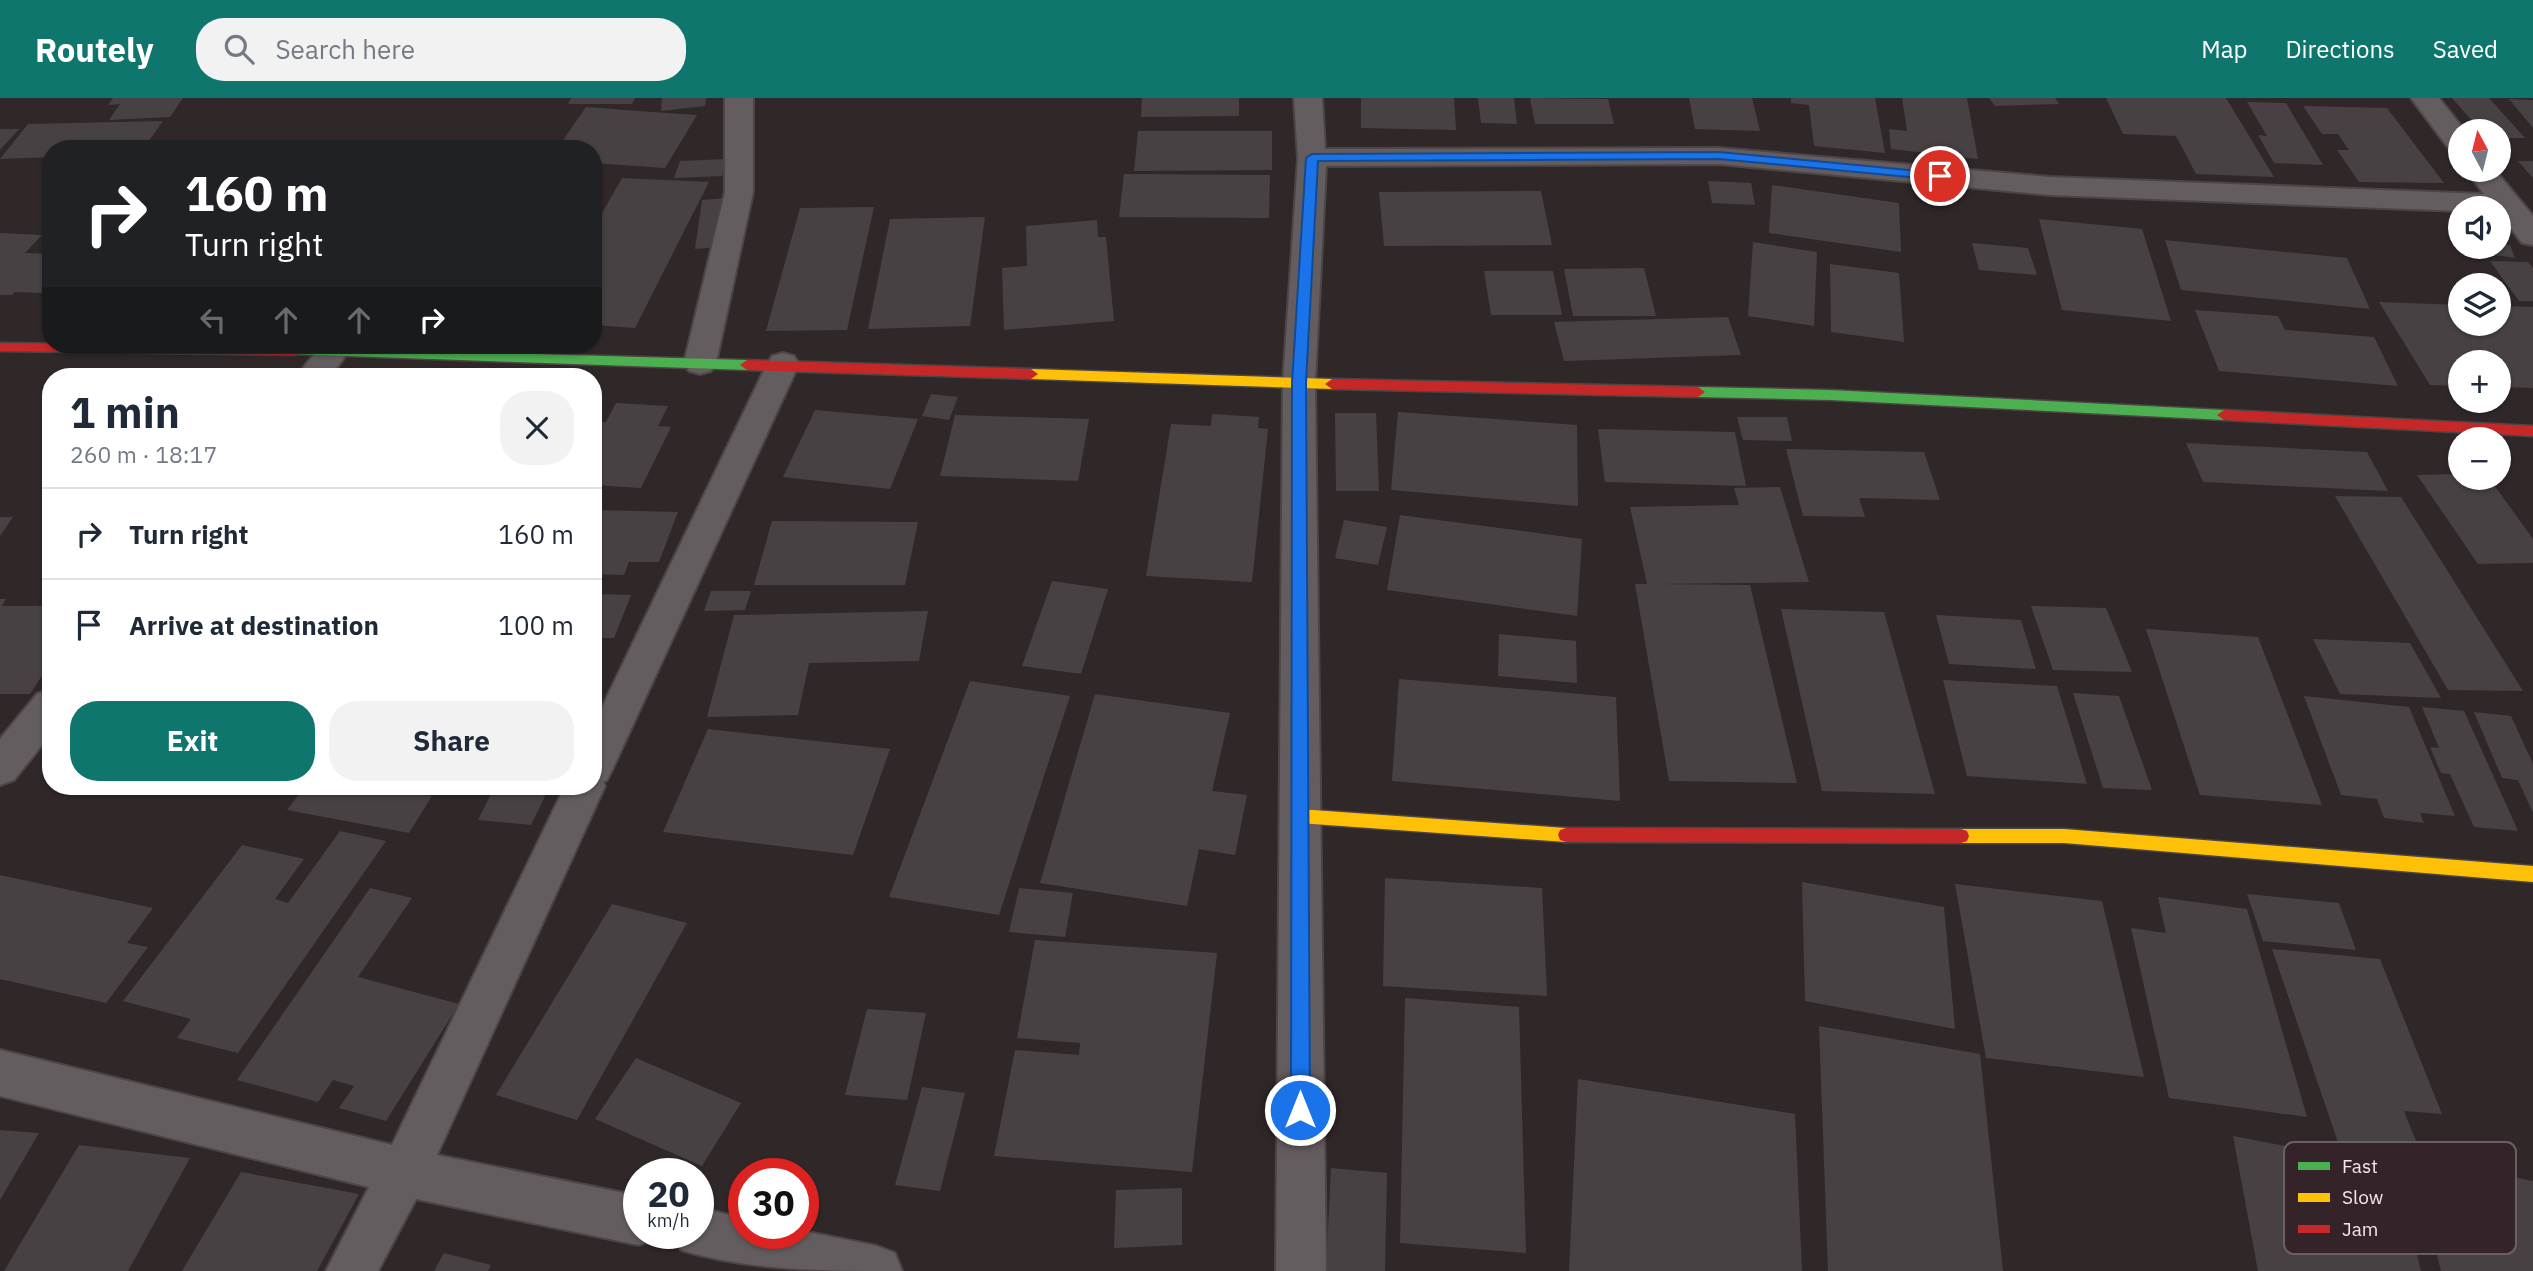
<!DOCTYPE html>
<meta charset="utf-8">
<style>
body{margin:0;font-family:"IBM Plex Sans",sans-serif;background:#f2f2f3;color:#1f2937;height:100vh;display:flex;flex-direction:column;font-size:26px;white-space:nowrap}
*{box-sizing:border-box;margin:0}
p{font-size:23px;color:#747a83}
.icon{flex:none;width:38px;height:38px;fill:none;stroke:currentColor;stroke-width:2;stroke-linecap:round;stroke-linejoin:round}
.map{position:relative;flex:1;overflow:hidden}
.drawer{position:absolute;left:42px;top:270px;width:560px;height:427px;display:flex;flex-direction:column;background:#fff;border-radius:28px;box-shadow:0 2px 5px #0004}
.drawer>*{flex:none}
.top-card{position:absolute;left:42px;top:42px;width:560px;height:214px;border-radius:28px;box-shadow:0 2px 5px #0004;background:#202124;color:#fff;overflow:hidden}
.needle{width:46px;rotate:353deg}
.tools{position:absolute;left:2448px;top:21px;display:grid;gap:14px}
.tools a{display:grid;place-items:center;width:63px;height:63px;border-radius:50%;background:#fff;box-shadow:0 2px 5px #0004;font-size:35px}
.speed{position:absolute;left:623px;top:1060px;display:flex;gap:14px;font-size:35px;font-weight:700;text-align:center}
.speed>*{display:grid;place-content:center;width:91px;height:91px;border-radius:50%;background:#fff;box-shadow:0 2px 5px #0004;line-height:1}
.speed small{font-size:18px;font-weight:400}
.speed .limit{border:10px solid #d22;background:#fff;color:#111}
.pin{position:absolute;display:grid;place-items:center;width:60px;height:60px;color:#fff;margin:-30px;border:4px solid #fff;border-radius:50%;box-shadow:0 2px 7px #0007}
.me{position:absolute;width:77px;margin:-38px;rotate:0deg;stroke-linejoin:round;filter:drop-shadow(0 0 5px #0008)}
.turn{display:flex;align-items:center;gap:24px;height:147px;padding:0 28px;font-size:32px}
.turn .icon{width:91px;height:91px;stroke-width:2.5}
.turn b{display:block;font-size:49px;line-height:60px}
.lanes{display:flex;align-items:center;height:66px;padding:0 28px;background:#0003;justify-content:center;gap:35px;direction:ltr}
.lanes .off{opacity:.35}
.round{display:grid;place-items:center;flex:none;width:74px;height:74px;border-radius:28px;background:#f2f2f3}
.head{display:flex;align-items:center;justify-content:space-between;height:119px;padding:0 28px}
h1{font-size:42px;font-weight:700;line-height:52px}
.cta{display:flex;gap:14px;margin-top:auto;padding:14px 28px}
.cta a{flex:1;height:80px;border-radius:28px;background:#0f766e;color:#fff;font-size:28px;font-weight:700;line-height:80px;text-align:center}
.cta a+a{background:#f2f2f3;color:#1f2937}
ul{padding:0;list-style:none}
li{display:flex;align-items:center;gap:21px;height:91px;padding:0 28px;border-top:2px solid #e0e1e3}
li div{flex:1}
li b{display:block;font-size:26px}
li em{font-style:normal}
header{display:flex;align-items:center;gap:42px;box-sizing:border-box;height:98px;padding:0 35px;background:#0f766e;color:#fff}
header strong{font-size:33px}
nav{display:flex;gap:38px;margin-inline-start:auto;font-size:24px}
.search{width:490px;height:63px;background:#f2f2f3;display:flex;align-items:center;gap:18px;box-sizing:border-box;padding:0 24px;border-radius:28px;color:#747a83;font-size:26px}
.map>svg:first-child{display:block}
</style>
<header>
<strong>Routely</strong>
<div class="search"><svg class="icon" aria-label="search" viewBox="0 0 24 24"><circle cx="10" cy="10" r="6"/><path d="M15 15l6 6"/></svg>Search here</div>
<nav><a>Map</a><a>Directions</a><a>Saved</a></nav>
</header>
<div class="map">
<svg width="2533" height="1173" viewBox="0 0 2533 1173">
<rect width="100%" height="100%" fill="#302729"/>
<g fill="#484143">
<path d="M113,0H183L170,19L109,22L120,6L108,7Z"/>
<path d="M571,0H635L632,6H568Z"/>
<path d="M662,0H706L705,8L661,13Z"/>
<path d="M1142,0H1239V18L1141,19Z"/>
<path d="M1361,0H1454L1456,32L1361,30Z"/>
<path d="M1478,0H1514L1517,26L1481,25Z"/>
<path d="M1530,0L1608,1L1614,26H1535Z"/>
<path d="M1689,0H1752L1760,33L1695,31Z"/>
<path d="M1791,0H1875L1885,55L1814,48L1809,7L1791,5Z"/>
<path d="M1902,0H1967L1978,61L1891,51L1889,31L1907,33Z"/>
<path d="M1989,0H2055L2059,6L1995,8Z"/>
<path d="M2106,0H2226L2274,79L2196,76L2176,38L2123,36Z"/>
<path d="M2452,0H2489L2525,40H2499V33H2481Z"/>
<path d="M2509,1L2533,2V30Z"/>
<path d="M2247,4L2286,5L2323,67L2274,65L2258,37L2267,38Z"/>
<path d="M2303,8L2387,10L2444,85L2359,84L2337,52H2349L2338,36H2322Z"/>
<path d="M586,9L652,14L697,17L665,70L593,65V51H557Z"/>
<path d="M163,23L143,51H51V59L0,61L28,26Z"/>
<path d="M0,31H19L0,52Z"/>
<path d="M1138,33H1272V72L1134,73Z"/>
<path d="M727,61L722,78L674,80L680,63Z"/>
<path d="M2518,63H2533V80Z"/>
<path d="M1124,76L1270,77L1269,120L1119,119Z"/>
<path d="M622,80L709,84L635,230L593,227V131Z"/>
<path d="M1708,83L1751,85L1755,107L1712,105Z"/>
<path d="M1772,87L1899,105L1901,154L1769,135Z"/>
<path d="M1541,93L1552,147L1384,148L1379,94Z"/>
<path d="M727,100L720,149L695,151L702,102Z"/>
<path d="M874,109L847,232L766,233L800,110Z"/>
<path d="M985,119L970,228L868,231L890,121Z"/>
<path d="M2039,121L2142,131L2171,223L2062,212Z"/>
<path d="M1097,122L1098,139H1106L1114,223L1004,232L1002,170L1027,168L1026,128Z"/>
<path d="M0,135L42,137L25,155L51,156V183L41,195L15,194L12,197H0Z"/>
<path d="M2165,142L2347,160L2370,211L2181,192Z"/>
<path d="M1753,144L1817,154L1814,228L1748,218Z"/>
<path d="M1972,145L2028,150L2037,177L1979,172Z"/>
<path d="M2499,146L2510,147L2515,160L2489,156L2485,149H2499Z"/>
<path d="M2490,163L2528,164L2533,170V203H2519Z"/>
<path d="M1830,166L1899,175L1904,244L1831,234Z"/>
<path d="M1644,170L1656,218H1573L1564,171Z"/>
<path d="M1484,173H1553L1562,217H1491Z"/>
<path d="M2379,204L2460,207V226H2499V208L2533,209V290L2499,289V264H2460V288L2430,287Z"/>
<path d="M2195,212L2278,218L2285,232L2374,239L2398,288L2219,273Z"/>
<path d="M1728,219L1741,257L1564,263L1554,224Z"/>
<path d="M931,296L958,299L949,322L922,318Z"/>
<path d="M616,305L668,308L658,328L671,329L641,390L593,387V324H606Z"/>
<path d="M815,312L918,321L890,391L783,379Z"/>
<path d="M1398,314L1577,327L1578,408L1391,392Z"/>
<path d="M1335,315H1376L1379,393H1336Z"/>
<path d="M1212,316L1259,319L1258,330L1268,331L1252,484L1146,478L1171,326L1211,328Z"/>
<path d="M955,317L1089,321L1078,383L940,378Z"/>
<path d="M1737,319H1787L1792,343L1743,342Z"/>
<path d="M1598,331L1735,334L1746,388L1605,384Z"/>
<path d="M2186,345L2367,354L2388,393L2203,384Z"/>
<path d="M1786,351L1924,354L1940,402L1859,400L1865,419L1803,418Z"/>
<path d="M2460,376V380H2489L2533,441V465L2478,466L2417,377Z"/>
<path d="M1780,389L1809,484L1657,486L1750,487L1797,685L1669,683L1635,486H1647L1630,409L1739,407L1734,390Z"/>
<path d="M2335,398L2401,399L2523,593L2448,592Z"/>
<path d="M593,412L678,414L659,464H629L624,477L593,476Z"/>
<path d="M1400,417L1582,441L1577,518L1387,492Z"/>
<path d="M0,419H13L0,438Z"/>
<path d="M1344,422L1387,429L1378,467L1335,460Z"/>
<path d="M772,423L918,424L905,487H754Z"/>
<path d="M1052,483L1108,491L1081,576L1022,568Z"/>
<path d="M711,493H751L745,512L704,513Z"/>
<path d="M593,496L631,497L614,540H593Z"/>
<path d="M0,501H6L2,508H51V564L30,596H0Z"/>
<path d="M2031,508L2106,510L2132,574L2053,572Z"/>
<path d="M1781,511L1884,514L1935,696L1822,693Z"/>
<path d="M928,513L919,563L809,565L798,617L707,619L734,517Z"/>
<path d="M1936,517L2021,522L2036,571L1949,566Z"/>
<path d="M2146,531L2258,539L2322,707L2200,697Z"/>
<path d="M1499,536L1576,543L1577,585L1498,578Z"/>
<path d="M2313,541L2410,545L2441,600L2340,596Z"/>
<path d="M1399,581L1616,599L1620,703L1392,683Z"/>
<path d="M1943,582L2057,588L2087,686L1967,678Z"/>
<path d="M970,583L1070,598L999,817L889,799Z"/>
<path d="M2073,595L2119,598L2152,692L2103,690Z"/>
<path d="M1095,596L1230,615L1212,693L1247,697L1235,757L1199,751L1187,808L1040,785Z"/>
<path d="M2304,598L2409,609L2455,718L2420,715L2424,725L2384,720L2377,701L2341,697Z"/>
<path d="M2422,609L2464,613L2518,733L2474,729L2450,676L2441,675L2430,649L2439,650Z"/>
<path d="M2474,614L2511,618L2533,666V715L2518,682L2502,680Z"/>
<path d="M708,631L890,651L853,757L663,734Z"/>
<path d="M305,688H378L432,698L409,735L287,712Z"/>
<path d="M495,688H550L531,727L478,722Z"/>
<path d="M340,733L386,743L238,955L177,940L191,921L123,903L242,747L304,761L275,801L288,805Z"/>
<path d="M0,777L153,810L127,845L148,849L106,905L0,881Z"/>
<path d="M1385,780L1542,790L1547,898L1383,888Z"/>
<path d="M1802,784L1944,809L1955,931L1805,903Z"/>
<path d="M1955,786L2102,803L2144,979L1986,960Z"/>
<path d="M370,790L412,800L358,879L459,906L386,1023L339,1010L354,988L333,982L318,1004L237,982Z"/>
<path d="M1019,790L1073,795L1065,839L1009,834Z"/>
<path d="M2247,796L2339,805L2356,852L2263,843Z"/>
<path d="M2158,799L2247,811L2307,1019L2169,1000L2131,830L2166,835Z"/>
<path d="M612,806L687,825L577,1022L496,997Z"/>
<path d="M1035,842L1217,855L1192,1074L994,1058L1015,952L1079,957L1080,945L1017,940Z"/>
<path d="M2272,851L2380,861L2442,1016L2404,1013L2421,1056L2340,1050Z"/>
<path d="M1405,900L1519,909L1526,1155L1400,1145Z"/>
<path d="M867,911L926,915L907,1002L845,997Z"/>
<path d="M1819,928L1980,956L2003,1173H1828Z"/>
<path d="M636,960L741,1005L702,1068L595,1021Z"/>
<path d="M1578,981L1795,1016L1802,1173H1569Z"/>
<path d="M922,989L965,995L940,1093L895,1087Z"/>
<path d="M0,1032L39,1035L0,1102Z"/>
<path d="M2233,1038L2395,1069L2421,1173H2258Z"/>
<path d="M79,1047L190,1060L128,1173H4Z"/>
<path d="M2413,1059L2533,1083V1173H2441Z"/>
<path d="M1331,1070L1387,1075L1385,1173H1326Z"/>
<path d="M241,1074L359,1096L317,1173H182Z"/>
<path d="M1182,1090V1147L1114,1150L1116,1092Z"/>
<path d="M444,1155L491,1167L488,1173H434Z"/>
</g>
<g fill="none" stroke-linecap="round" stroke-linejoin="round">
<g stroke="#4c4445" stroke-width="4">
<g id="street">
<path d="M725,0H753V94L716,265L711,273L700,276L689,273L684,265L725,94Z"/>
<path d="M1294,0H1322L1325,51L1719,50L2050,79L2484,96L2466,72H2495L2533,118V147L2522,145L2499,115V110H2460V113L2050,97L1719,66L1326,68L1315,285L1326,1173H1276L1283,285L1298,60Z"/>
<path d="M2411,0H2439L2465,33H2460V54L2450,52Z"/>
<path d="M321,247H345L349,253L331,278H297Z"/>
<path d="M783,255L794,258L799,266L613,670L607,682L603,684L605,688L437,1057L639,1098V1136H658L656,1140L639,1147L416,1101L378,1173H326L369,1089L0,998V952L392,1047L565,688H593V628L767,266L772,258Z"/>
<path d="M51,591V636L14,682L0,687V641L37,596Z"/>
<path d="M698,1110L744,1120V1136H803V1133L877,1148L895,1155L902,1173C828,1173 750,1173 681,1152L674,1136H698Z"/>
</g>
</g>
<g stroke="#4c4445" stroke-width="3">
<g id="fast">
<path d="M295,249L747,262L754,267L747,272L290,256L288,253Z"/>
<path d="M1698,289L1830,292L2224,312L2231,317L2224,322L1830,302L1698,299L1691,294Z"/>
</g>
</g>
<g stroke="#4c4445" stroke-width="3">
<g id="slow">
<path d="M1031,271L1332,281L1339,286L1332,291L1031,281L1024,276Z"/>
<path d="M1299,711L1566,730L1572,732L1574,737L1572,742L1566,744L1299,725L1293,723L1291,718L1293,713Z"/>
<path d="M1961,731H2064L2533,768V784L2064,745H1961L1955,743L1953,738L1955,733Z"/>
</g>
</g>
<g stroke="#4c4445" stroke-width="3">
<g id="jam">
<path d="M0,245L295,249L302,253L295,257L0,253Z"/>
<path d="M747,262L1031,271L1038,276L1031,281L747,272L740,267Z"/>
<path d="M1332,281L1698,289L1705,294L1698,299L1332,291L1325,286Z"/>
<path d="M2224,312L2533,328V338L2224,322L2217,317Z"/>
<path d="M1566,730L1961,731L1967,733L1969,738L1967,743L1961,745L1566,744L1560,742L1558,737L1560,732Z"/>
</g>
</g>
<use href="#street" fill="#645d5f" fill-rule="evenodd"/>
<use href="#fast" fill="#4caf50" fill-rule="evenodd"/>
<use href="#slow" fill="#ffc107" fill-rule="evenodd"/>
<use href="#jam" fill="#c62828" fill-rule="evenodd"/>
</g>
<path fill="#1a73e8" stroke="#114b97" stroke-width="2" d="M1719,54L1940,75L1946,78L1940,82L1719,61L1318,63L1306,285L1310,1012L1307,1019L1300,1022L1294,1019L1291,1012L1292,285L1306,60L1312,56Z"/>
<rect x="2284" y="1044" width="232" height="112" rx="10" fill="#342328" stroke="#6d5e62" stroke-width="2"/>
<rect x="2298" y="1064" width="32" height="8" fill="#4caf50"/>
<rect x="2298" y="1095" width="32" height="9" fill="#ffc107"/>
<rect x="2298" y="1127" width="32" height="8" fill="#c62828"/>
<g font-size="19" fill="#f3e7ea">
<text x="2342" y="1075">Fast</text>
<text x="2342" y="1106">Slow</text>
<text x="2342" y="1138">Jam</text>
</g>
</svg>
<div class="tools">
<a><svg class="needle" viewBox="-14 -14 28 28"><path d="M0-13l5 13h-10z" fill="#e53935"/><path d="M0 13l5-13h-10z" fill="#747a83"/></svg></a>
<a><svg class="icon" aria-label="sound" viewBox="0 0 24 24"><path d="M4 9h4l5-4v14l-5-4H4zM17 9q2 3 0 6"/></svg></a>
<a><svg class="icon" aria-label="layers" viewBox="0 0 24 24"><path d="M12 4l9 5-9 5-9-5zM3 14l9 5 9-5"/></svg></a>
<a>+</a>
<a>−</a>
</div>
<div class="speed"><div>20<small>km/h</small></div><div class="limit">30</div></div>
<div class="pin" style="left:1940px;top:78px;background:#d93025"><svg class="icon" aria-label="arrive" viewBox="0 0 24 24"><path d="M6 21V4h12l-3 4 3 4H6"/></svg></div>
<svg class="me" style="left:1300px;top:1012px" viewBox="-20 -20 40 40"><circle r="17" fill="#1a73e8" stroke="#fff" stroke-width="3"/><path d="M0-11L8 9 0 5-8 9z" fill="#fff"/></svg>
<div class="top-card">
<div class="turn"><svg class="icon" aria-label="right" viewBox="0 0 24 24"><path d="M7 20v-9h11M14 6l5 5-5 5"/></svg><div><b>160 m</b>Turn right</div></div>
<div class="lanes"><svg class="icon off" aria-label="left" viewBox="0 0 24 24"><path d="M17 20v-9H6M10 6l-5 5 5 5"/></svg><svg class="icon off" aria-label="ahead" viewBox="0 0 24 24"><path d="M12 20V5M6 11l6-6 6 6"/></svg><svg class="icon off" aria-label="ahead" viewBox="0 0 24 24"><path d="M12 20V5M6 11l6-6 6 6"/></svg><svg class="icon" aria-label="right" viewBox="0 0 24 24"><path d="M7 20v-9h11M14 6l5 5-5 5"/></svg></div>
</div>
<section class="drawer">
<div class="head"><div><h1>1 min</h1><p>260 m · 18:17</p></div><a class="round"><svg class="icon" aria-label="close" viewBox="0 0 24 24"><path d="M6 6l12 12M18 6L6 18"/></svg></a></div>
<ul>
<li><svg class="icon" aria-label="right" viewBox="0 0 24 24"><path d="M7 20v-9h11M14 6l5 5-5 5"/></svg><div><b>Turn right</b></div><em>160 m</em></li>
<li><svg class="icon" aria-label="arrive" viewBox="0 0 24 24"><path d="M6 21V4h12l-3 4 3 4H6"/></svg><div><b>Arrive at destination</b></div><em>100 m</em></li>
</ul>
<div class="cta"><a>Exit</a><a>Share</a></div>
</section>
</div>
